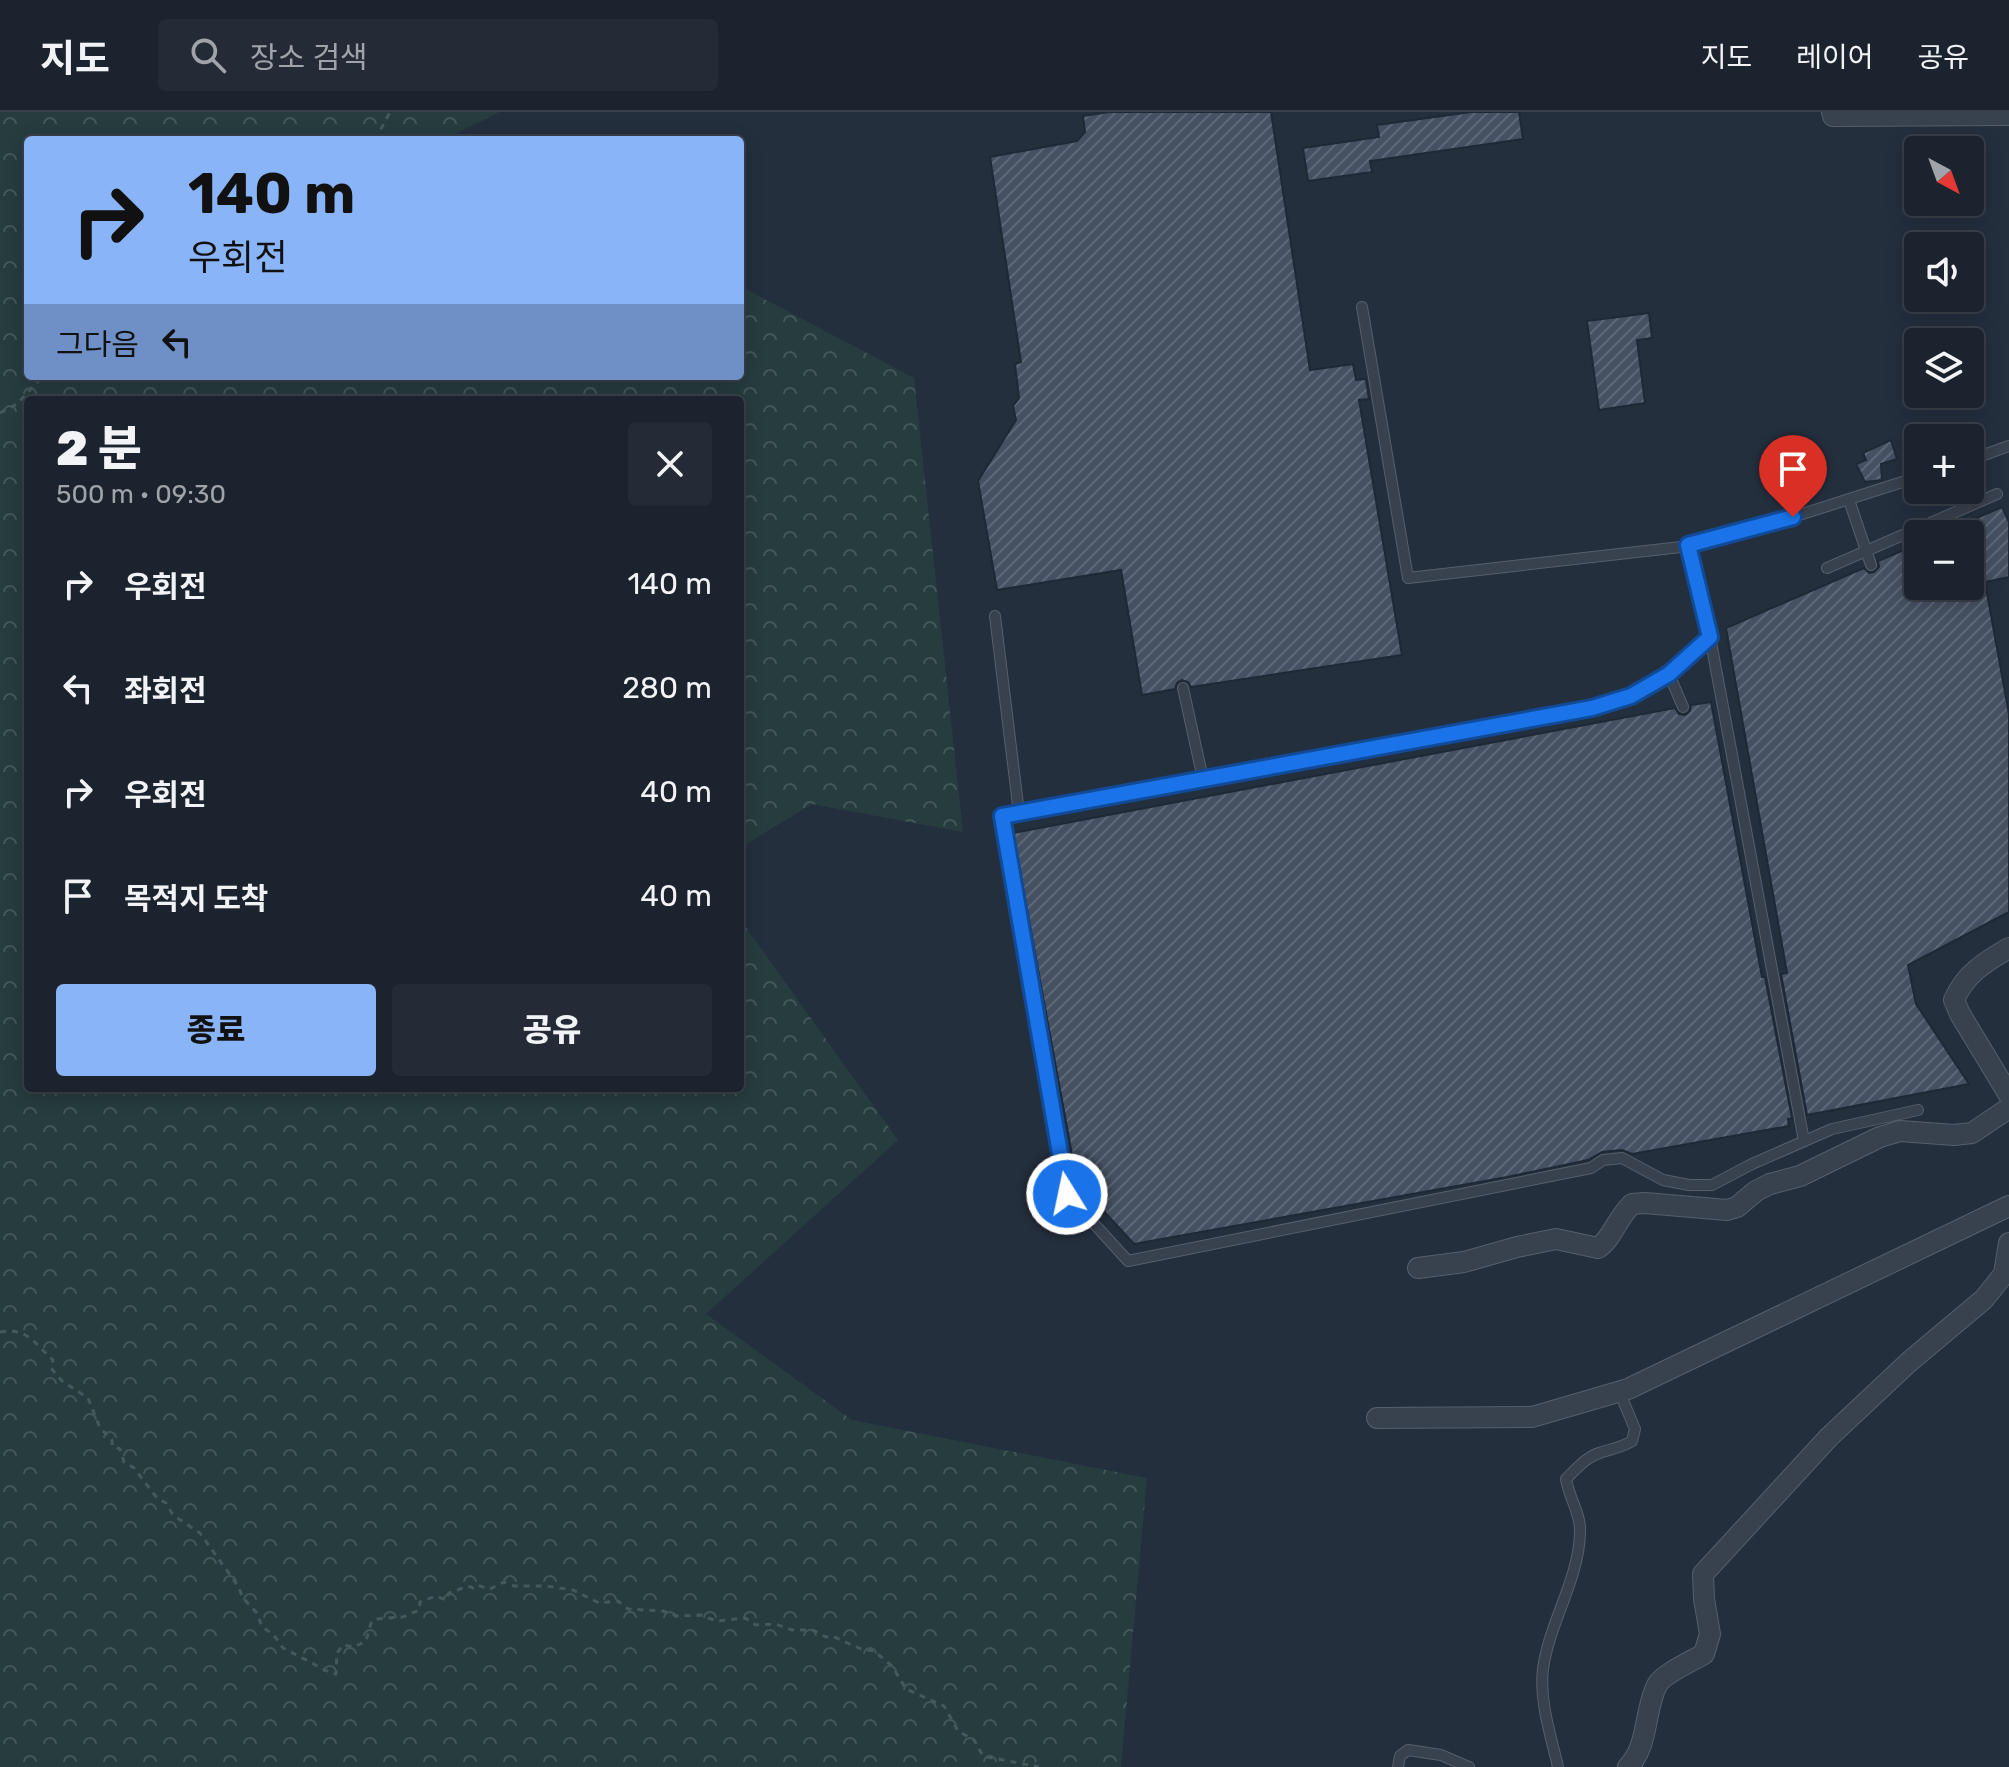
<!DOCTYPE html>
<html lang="ko">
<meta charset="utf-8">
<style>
body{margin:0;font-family:Rubik,"Noto Sans KR",sans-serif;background:#242b36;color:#f1f3f6;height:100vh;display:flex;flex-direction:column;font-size:30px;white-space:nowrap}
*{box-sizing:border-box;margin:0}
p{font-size:26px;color:#a0a4aa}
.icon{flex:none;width:44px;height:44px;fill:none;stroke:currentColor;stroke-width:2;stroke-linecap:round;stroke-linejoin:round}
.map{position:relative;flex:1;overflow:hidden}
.panel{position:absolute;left:24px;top:284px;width:720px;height:696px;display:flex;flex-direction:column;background:#1b232e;border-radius:8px;box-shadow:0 4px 20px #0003,0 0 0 2px #39404a}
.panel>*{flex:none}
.hud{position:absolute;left:24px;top:24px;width:720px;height:244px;border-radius:8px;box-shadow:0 4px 20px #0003,0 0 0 2px #39404a;background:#8ab4f8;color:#111;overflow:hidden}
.needle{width:52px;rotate:139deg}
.buttons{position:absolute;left:1904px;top:24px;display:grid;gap:16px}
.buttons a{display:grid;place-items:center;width:80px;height:80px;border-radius:8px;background:#1b232e;box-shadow:0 4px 20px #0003,0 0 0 2px #39404a;font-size:40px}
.pin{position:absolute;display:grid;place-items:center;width:68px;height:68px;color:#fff;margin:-82px -34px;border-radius:50% 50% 50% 0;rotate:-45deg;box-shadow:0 0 8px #0007}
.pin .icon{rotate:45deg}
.me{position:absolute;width:88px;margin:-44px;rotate:350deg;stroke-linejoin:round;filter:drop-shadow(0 0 6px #0008)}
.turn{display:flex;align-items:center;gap:28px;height:168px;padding:0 32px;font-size:36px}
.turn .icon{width:104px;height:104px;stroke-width:2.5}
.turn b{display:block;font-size:56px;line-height:68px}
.then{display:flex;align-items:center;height:76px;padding:0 32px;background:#0003;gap:16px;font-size:30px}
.round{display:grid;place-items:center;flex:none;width:84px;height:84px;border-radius:8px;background:#242b36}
.summary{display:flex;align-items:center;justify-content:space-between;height:136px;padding:0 32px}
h1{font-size:48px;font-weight:800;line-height:60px}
.primary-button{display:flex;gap:16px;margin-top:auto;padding:16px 32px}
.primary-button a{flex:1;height:92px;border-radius:8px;background:#8ab4f8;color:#111;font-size:32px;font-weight:800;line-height:92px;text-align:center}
.primary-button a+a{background:#242b36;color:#f1f3f6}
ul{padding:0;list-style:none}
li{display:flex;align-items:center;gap:24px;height:104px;padding:0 32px}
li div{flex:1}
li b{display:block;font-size:30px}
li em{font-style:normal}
header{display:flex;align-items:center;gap:48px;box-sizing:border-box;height:112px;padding:0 40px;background:#1b232e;border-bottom:2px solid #39404a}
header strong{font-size:38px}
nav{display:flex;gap:44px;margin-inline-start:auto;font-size:28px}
.search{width:560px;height:72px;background:#242b36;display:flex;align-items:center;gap:20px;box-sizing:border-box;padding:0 28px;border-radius:8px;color:#a0a4aa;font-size:30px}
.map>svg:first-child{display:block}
</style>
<header>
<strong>지도</strong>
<div class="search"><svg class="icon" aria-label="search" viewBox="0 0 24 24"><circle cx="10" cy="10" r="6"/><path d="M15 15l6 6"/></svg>장소 검색</div>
<nav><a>지도</a><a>레이어</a><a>공유</a></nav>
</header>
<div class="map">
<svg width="2009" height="1655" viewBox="0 0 2009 1655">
<defs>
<pattern id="forest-crowns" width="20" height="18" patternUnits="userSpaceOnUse" patternTransform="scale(2)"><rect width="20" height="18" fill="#263c3f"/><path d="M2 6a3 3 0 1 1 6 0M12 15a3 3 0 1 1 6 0" fill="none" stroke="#435659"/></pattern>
<pattern id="building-hatch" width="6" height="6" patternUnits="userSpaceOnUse" patternTransform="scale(2)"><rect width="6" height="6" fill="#455162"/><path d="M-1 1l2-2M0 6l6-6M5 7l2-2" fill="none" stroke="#5d6877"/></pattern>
</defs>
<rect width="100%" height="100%" fill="#242f3e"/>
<path fill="url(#forest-crowns)" d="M0,0H499L455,22L465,28H28V264H740V174L914,266L963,720L812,692L740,736V288H28V976H740V807L898,1028L706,1202L852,1308L1147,1366L1121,1655H0Z"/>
<g fill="url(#building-hatch)" stroke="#1f2835" stroke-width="2">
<path d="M1109,0H1271L1310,258L1353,252L1356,268L1366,267L1369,287L1359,288L1402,543L1191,575L1188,570L1182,568L1177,571L1175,577L1142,583L1121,458L997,478L978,369L1016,308L1013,294L1019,286L1015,252L1021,250L990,45L1077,29L1085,20L1083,4Z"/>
<path d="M1471,0H1519L1523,27L1370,49L1372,60L1308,69L1303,36L1379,25L1377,13Z"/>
<path d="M1649,201L1652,226L1637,228L1645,291L1599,298L1587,209Z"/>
<path d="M1891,328L1897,347L1881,352L1882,368L1865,370L1856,352L1866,348L1863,341Z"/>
<path d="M2002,395L2009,410V465L1985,470L2009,602V800L1908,853L1916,892L1969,972L1807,1003L1781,862L1787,861L1726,516L1864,456L1869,461L1874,460L1879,455L1878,449L1918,432V474H1970V422H1940Z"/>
<path d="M1711,590L1762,865H1765L1792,1006L1788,1007L1789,1014L1632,1042L1622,1038L1602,1040L1588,1048L1507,1065L1134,1132L1077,1070L1013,721L1675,596L1679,602L1685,603L1690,599L1691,593Z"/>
</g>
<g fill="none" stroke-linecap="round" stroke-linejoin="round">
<g stroke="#565f6c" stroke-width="12">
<g id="service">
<path d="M1362,195L1408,466L1681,435L1793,405L1918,365"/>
<path d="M1970,348L2009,334"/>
<path d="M1849,388L1871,453"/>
<path d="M1688,433L1710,525L1804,1029"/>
<path d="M1827,456L1997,382"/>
<path d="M995,504L1019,701"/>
<path d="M1710,525C1668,563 1648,579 1592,596L1002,704L1067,1082L1128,1149L1591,1056L1603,1048L1622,1046L1663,1068L1689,1073H1712L1752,1052L1832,1017L1918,998"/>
<path d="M1669,562L1683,595"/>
<path d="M1183,576L1203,667"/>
<path d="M1398,1655L1400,1644L1408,1638L1441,1643L1469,1655"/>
<path d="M1558,1655C1551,1624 1539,1589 1543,1557C1549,1511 1579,1468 1580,1420C1581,1402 1569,1386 1566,1367C1576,1357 1585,1346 1599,1341C1610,1337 1621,1336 1632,1329L1635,1317L1619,1279"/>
</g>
</g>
<g stroke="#565f6c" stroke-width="22">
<g id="minor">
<path d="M1832,0L1833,4L2009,3"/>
<path d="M2009,836C1985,850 1965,862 1954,888L1960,902L2009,983"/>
<path d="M1418,1156L1464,1150L1517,1135L1556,1127L1598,1136C1612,1127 1617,1106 1632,1092L1645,1091L1727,1098L1737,1095L1756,1079L1770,1072L1800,1064L1880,1025L1900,1019L1954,1023L1972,1021L2009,996"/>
<path d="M1377,1306L1532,1305L1628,1277L2009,1094"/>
<path d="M1628,1655C1649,1634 1644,1598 1657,1573C1663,1562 1692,1549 1704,1542L1710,1522L1704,1487L1703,1462L1829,1325L1909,1250L1984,1187L2004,1162L2009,1131"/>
</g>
</g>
<g stroke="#44595c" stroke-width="3" stroke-dasharray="6 6" stroke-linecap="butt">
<path d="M375,28L390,0"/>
<path d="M0,301L17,292L43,264"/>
<path d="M0,1220C27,1215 34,1231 53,1248L51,1256L62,1269L88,1286L100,1316L112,1328V1334L120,1337L124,1350L134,1356L157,1386L166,1391L173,1403L200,1421L238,1474L243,1486L257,1501L262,1515L273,1522L283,1536L333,1562H336L337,1541L343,1533L354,1535L366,1529L371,1511L375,1507L403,1505L419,1498L420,1490L436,1484L446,1488L449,1481L468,1474L473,1476L476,1473L490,1477L504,1470L514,1474H546L573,1478L599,1491L618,1489L628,1497L663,1499L677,1504L701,1503L716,1509L745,1506L756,1513L775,1512L792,1518H813L826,1525L832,1524L861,1537L874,1539L892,1554L906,1577L944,1594L958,1619L974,1628L983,1644L1039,1655"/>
</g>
<use href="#service" stroke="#38414e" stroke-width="10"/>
<use href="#minor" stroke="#38414e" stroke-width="20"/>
</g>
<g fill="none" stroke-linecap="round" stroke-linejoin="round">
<g stroke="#114b97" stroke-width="20">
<path id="route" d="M1067,1082L1002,704L1592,596L1631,584L1669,562L1710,525L1688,433L1793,405"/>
</g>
<use href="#route" stroke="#1a73e8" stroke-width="14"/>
</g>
</svg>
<div class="buttons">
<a><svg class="needle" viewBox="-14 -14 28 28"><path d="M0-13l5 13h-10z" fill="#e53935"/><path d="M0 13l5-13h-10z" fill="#a0a4aa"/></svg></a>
<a><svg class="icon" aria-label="sound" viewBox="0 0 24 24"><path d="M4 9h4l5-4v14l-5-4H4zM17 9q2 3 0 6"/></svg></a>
<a><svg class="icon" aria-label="layers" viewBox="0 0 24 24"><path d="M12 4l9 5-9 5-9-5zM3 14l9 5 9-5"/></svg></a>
<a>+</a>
<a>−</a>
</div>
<div class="pin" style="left:1793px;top:405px;background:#d93025"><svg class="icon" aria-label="arrive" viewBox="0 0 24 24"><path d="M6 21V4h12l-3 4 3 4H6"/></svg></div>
<svg class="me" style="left:1067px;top:1082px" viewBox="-20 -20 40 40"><circle r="17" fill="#1a73e8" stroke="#fff" stroke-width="3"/><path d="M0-11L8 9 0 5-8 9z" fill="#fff"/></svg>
<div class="hud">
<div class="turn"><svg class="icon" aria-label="right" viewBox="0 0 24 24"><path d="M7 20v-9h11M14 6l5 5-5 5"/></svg><div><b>140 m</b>우회전</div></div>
<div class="then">그다음<svg class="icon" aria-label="left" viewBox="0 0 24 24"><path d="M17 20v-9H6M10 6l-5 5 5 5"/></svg></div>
</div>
<section class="panel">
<div class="summary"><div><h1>2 분</h1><p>500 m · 09:30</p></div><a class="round"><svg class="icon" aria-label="close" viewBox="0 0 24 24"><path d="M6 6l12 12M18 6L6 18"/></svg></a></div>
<ul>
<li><svg class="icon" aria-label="right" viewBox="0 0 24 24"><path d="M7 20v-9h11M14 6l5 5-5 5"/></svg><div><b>우회전</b></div><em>140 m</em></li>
<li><svg class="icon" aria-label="left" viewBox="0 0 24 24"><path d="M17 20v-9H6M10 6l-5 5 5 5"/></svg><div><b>좌회전</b></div><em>280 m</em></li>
<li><svg class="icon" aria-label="right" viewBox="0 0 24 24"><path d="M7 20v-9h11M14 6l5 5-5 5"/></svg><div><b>우회전</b></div><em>40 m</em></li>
<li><svg class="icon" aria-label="arrive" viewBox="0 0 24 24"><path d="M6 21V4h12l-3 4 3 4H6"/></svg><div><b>목적지 도착</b></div><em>40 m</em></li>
</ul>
<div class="primary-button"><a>종료</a><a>공유</a></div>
</section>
</div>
